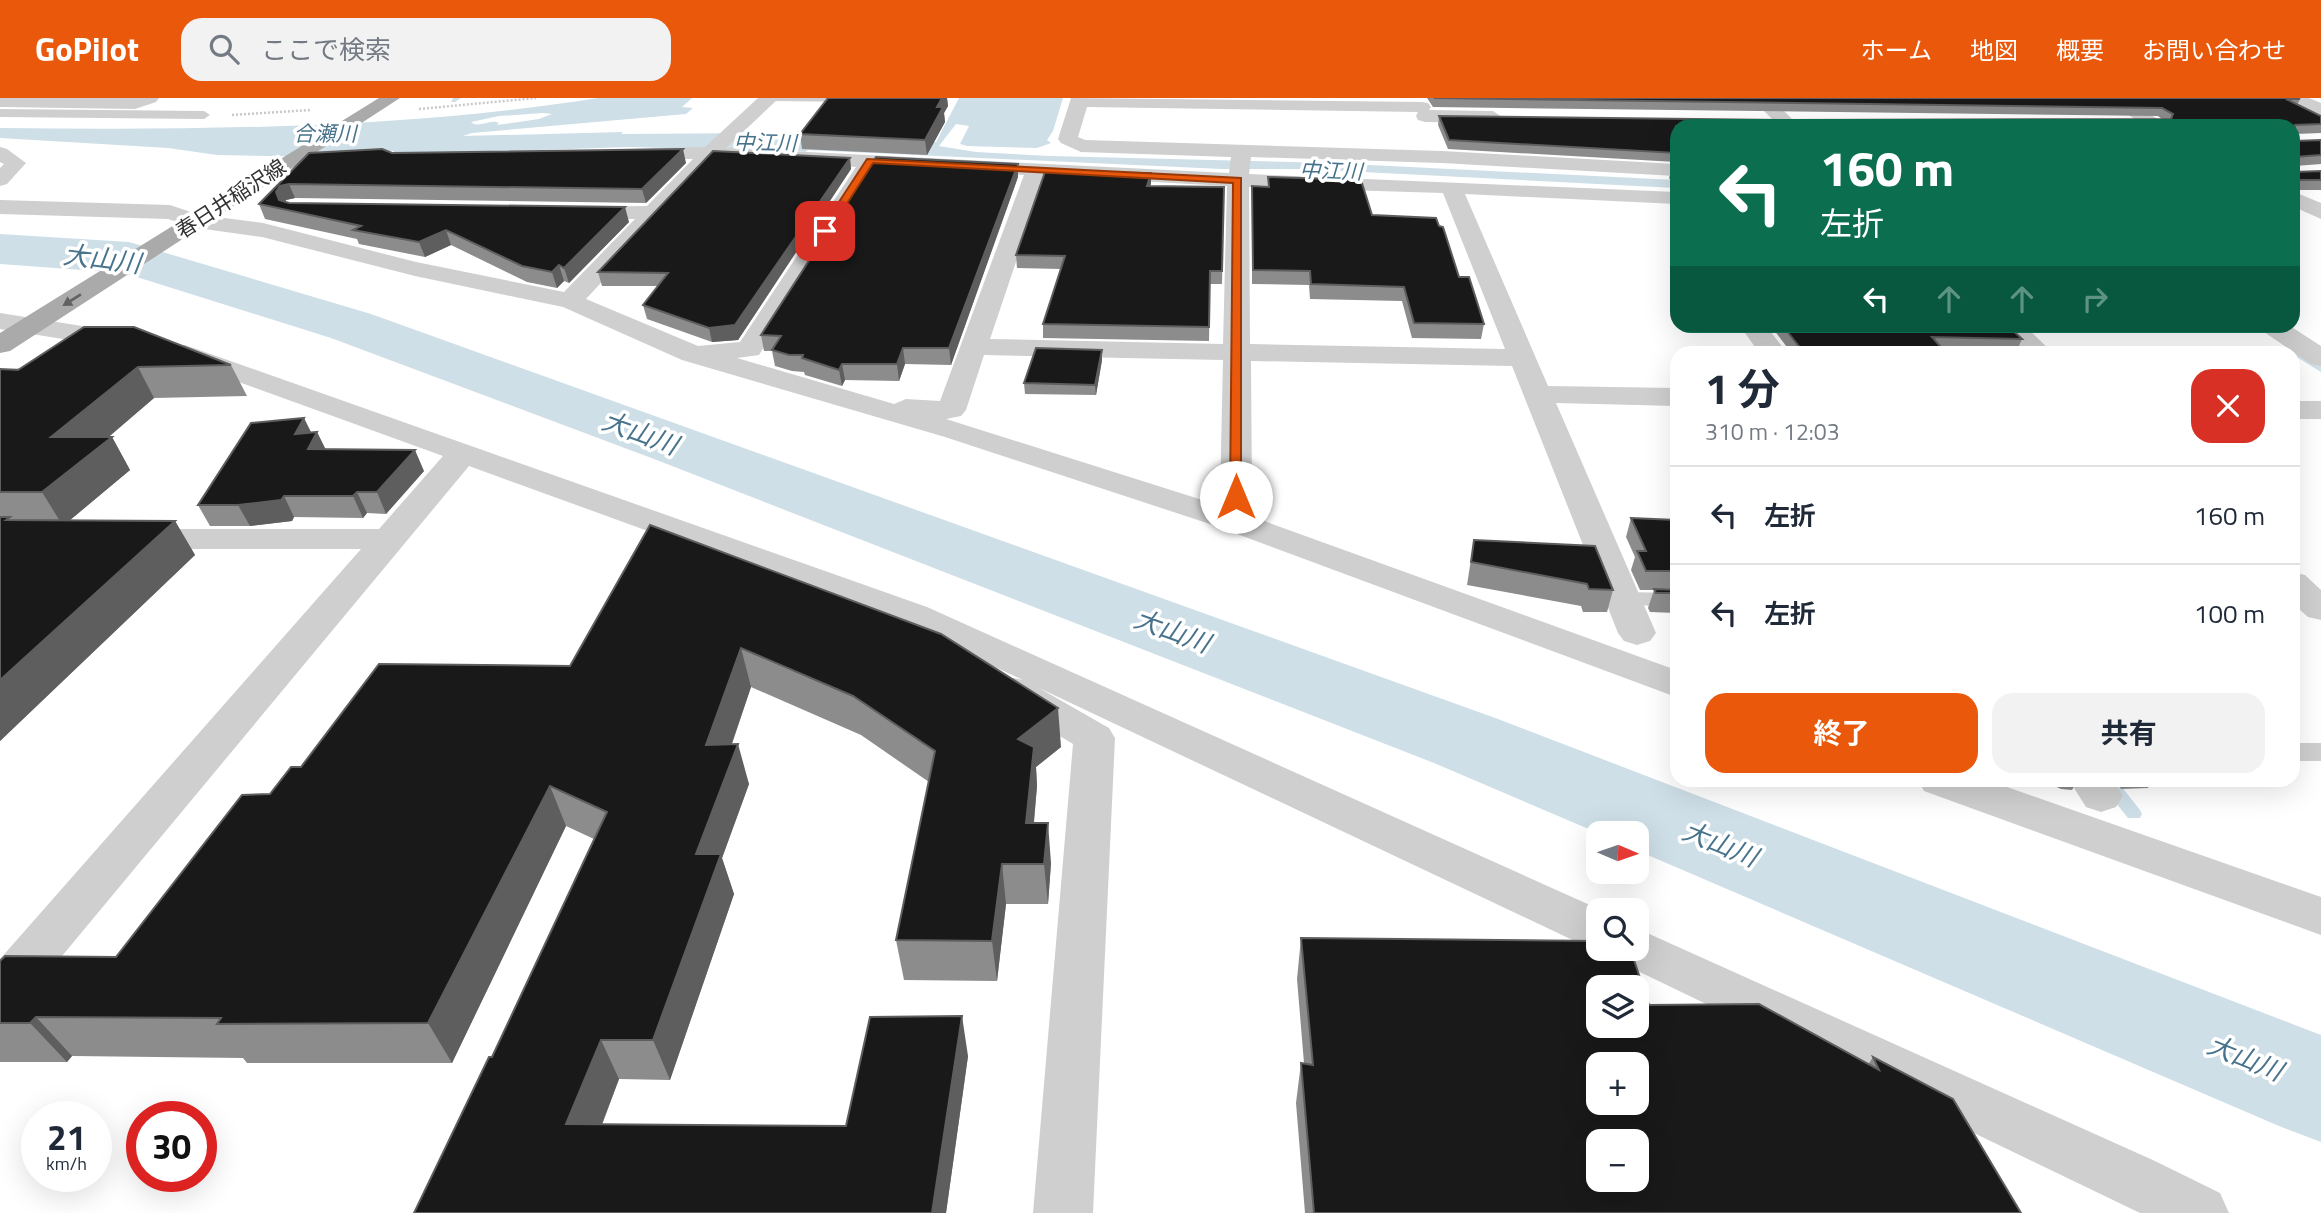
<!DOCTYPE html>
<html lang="ja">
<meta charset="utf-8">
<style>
body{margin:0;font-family:"Titillium Web","Noto Sans JP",sans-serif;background:#f2f2f3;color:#1f2937;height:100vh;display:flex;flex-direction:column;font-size:26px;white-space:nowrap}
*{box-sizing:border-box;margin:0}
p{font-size:23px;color:#747a83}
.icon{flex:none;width:38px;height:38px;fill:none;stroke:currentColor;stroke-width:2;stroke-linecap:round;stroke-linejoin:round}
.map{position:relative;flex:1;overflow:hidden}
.panel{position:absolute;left:1670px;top:248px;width:630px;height:441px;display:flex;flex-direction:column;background:#fff;border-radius:21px;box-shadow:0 7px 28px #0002}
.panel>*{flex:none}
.guide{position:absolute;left:1670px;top:21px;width:630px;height:214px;border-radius:21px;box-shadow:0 7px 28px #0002;background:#0b6e4f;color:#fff;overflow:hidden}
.needle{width:46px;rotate:92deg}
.fabs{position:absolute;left:1586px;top:723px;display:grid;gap:14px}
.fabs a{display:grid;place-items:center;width:63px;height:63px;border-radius:14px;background:#fff;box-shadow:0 7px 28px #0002;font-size:35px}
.speed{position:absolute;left:21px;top:1003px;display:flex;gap:14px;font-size:35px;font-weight:700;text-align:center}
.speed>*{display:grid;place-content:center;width:91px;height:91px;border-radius:50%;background:#fff;box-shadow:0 7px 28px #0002;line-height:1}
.speed small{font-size:18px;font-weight:400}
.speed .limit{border:10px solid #d22;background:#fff;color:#111}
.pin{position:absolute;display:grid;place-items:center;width:60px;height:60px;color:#fff;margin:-30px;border-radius:14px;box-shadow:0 4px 10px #0006}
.me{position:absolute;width:77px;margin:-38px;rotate:0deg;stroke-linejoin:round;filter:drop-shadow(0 0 5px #0008)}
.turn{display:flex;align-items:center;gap:24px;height:147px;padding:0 35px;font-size:32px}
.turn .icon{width:91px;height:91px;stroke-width:2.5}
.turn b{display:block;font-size:49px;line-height:60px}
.lanes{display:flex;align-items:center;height:66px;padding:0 35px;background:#0003;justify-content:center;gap:35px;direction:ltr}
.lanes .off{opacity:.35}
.round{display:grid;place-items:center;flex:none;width:74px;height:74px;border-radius:21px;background:#f2f2f3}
.overview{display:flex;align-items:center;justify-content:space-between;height:119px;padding:0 35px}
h1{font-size:42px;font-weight:700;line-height:52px}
.action{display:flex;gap:14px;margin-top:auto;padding:14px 35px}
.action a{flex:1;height:80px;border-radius:21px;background:#ea580c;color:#fff;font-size:28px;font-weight:700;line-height:80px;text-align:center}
.action a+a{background:#f2f2f3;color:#1f2937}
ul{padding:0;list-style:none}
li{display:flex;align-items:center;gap:21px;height:98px;padding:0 35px;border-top:2px solid #e0e1e3}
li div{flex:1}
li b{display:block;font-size:26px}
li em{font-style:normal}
header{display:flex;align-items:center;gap:42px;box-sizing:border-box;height:98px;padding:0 35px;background:#ea580c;color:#fff}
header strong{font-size:33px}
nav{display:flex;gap:38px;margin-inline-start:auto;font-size:24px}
.search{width:490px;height:63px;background:#f2f2f3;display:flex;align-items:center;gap:18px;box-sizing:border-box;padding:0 24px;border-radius:21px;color:#747a83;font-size:26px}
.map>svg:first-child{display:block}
</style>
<header>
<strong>GoPilot</strong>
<div class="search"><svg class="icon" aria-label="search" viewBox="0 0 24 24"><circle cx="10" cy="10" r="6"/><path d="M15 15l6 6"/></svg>ここで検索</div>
<nav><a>ホーム</a><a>地図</a><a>概要</a><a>お問い合わせ</a></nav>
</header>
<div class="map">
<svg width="2321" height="1115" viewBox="0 0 2321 1115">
<rect width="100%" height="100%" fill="#fff"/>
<path fill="#cedfe8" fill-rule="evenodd" d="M598,0H692L682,9L693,10L686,16L472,35L463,38L623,34L621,36L774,35L773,38L936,44L959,0H1063L1053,33L1047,42L1051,45L1037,50L967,48L960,46L969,28L956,26L939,48L976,54L1050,58L1329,65L1676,82V90L1304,71H1222L808,52L805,54L770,50L737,52L629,49L391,57L394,53L357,52L324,59L217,57L168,50L0,40V30C200,32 401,31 598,0ZM543,15L552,16L539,21L497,27L499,25C490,20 479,31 471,24L499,18Z"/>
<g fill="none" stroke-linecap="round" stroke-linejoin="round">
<g fill="#cedfe8" fill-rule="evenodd">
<path d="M453,0H461L455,4H451Z"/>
<path d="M1671,106H1676V113H1673Z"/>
<path d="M2299,253L2321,266V274L2295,258L2294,256Z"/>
<path d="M2105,683H2117L2140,712L2142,716L2140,720H2128L2105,691L2103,687Z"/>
</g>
<path fill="#cedfe8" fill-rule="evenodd" d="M0,136L129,144L371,216L1498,621L2321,937V1044L2279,1028L1636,752V735H1598L1434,665L654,361L331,240L124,175L0,166Z"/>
<g stroke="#c9c9c9" stroke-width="2.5" stroke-dasharray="2 2" stroke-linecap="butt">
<path d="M419,11L536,0"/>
<path d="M232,17L310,12"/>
</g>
<g fill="#cfcfcf" fill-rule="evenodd">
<path d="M764,0H865L866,1L860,4L770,3Z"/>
<path d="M0,11L204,13L210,17L204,21L0,19Z"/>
<path d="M1622,494L1676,495V509L1614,506L1610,501L1614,496Z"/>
<rect x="2292" y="645" width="29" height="18"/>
</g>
<g fill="#cfcfcf" fill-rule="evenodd">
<path d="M0,0H159L156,4L135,11L0,9Z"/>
<path d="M758,0H779L726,50L1229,75L1231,59L1081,54L1061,45L1058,41L1071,0L1422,4L1428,5L1431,9L1429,12L1493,13L1502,19L1493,25L1425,24L1418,22L1416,18L1418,14L1087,9L1078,39L1085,42L1442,53L1676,66V78L1442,65L1251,59L1249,76L1676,94V106L1465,96L1548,288L1676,290V308L1556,305L1656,535L1650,543L1637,547L1624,543L1618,535L1512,268L1251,263L1252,399L1242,415L1676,572V599L1210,426L945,339L682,262L563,209L415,178L262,139L197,130L168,121L0,116V102L170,107L200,117L263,125L416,164L564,194L635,121H576L568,119L565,114L568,109L647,108L693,61H630L623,59L620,55L623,51L705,49ZM715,61L856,69L740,244L698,248L586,201ZM876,70L1024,77L940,303L906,301L894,306L737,260L759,257ZM1045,78L1227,88L1223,246L990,241ZM1249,89L1443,95L1505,251L1250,246ZM984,257L1223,262L1220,399L1215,406L946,321L961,318L966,312Z"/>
<path d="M1751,0H1771L1799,28H1779Z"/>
<path d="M2101,0H2123L2169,28H2146Z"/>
<path d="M2285,0H2309L2321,5V18L2288,4Z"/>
<path d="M0,49L7,51L26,65L7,86L0,88V70L4,66L0,64Z"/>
<path d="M2292,93L2321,105V121L2292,108Z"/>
<path d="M0,215L126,235L136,237L139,243L136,249L126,251L0,231Z"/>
<path d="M1740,228H1766L1788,256H1760Z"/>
<path d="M1997,228H2025L2054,256H2024Z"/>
<path d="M2260,228H2290L2321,248V268L2311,266L2264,234Z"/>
<path d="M185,247L927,509L1601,812H1598V850H1600L1598,851L1581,846L1039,590L1109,630L1115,640L1093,1115H1033L1073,646L1000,602L994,593L1000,584L1014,580L1023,582L901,525L469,368L18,911L0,917V861L361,451H133L121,448L116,441L121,434L133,431H379L443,358L175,261L171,255L175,249Z"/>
<rect x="2292" y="303" width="29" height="18"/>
<path d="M2292,474L2305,477L2321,492V522L2308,519L2292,505Z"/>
<path d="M1918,682H1987L2321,799V837L1924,693Z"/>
<path d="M2069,682H2113L2123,698L2116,709L2101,714L2086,709Z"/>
<path d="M1636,830L2155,1063L2220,1095L2229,1115H2140L1619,864L1612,850H1636Z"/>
</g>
<path fill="#aaa" fill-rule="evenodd" d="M379,0H400L10,253L0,255V235Z"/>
</g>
<g fill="#8c8c8c">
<path d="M828,0H947L948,8L944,15L945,24L927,57L802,51L800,36Z"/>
<path d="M1427,0H2298L2300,1L2297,7L2321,26V35L2295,36V43L2321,42V66L2295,68V74L2321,73V92H2292V28H1676V64L1448,51L1438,27L1439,18L1784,22L2162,21L2158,18L1433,9Z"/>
<path d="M309,55H392L686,65L646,105L295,100L286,102L285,104L289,105L629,124L569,185L564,183L557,190L527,184L451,147L425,159L359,146L357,141L265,121L259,106Z"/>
<path d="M850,60L851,71L738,242L712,244L647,221L643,207L658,188H602L598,174Z"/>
<path d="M1672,71H1676V89L1669,80Z"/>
<path d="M1151,75L1150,88L1224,89L1222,186H1210L1209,243L1043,240V226L1061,171L1017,170L1016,157Z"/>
<path d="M1018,79L951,267L905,266L899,283L845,282L842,288L805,277L804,274L792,273L775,268L772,253H764L761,237Z"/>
<path d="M1268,79L1372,117L1439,128L1459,179L1484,226L1481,241L1412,240L1402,203L1310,201L1309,187L1252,186V88H1268Z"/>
<path d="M1771,228H2008L2022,241L2017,252L1943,251L1947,256H1792Z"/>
<path d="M1102,262L1096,297L1025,296L1024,285Z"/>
<path d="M231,267L247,298L154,300L108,339H112L130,372L70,422L175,423L195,457L0,643V271Z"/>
<path d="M317,334L325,351L424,373L386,416L367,415L363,420L294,419L292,423L250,428H210L198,407L311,335Z"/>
<path d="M1631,420L1676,422V515L1650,514L1648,510L1654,492H1640L1631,472L1635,459L1626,439Z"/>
<path d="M650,427L1061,649L1036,669L1037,688L1034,725L1051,765L1048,806H1006L997,883L904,882L896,842L929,684L861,637L751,589L732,646L749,686L722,760L734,796L670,982L619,981L602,1027L846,1028L968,958L946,1115H414L492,959L594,741L566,728L452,965H247L243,960L72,958L67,964H0V863L116,859L270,696L301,669L570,568Z"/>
<path d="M1474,442L1613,492L1607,514H1583L1581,508L1467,487Z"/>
<path d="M2041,682H2078L2072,692L2061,691Z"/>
<path d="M2115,682H2153L2148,690L2121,691Z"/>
<path d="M1301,840L1649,907L1868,967L1873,959L2021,1115H1305L1296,1005L1301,965H1304L1297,881Z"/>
</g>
<g fill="#5e5e5e">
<path d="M942,0H947L948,8L944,15L945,24L927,57L925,42L937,9Z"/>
<path d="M683,51L686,65L646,105L642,91Z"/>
<path d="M850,60L851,71L738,242L712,244L709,230Z"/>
<path d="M1018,66V79L951,267L949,250Z"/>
<path d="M1151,75V86L1147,100V88Z"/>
<path d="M289,86L295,100L286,102L282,109L285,116L276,94L280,88Z"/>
<path d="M625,109L629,124L569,185L564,170Z"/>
<path d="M446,132L451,147L425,159L419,144Z"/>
<path d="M559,167L564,183L557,190L552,174Z"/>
<path d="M903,250L905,266L899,283L897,266Z"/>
<path d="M1102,252V262L1096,297L1095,287Z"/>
<path d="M842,266L845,282L842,288L839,272Z"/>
<path d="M138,269L154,300L75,368L112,339L130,372L63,428L42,394L51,339Z"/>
<path d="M304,320L314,340L295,336Z"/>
<path d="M317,334L327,354L308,351Z"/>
<path d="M415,352L424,373L386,416L377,394Z"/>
<path d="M357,394L367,415L363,420L353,398Z"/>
<path d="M284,398L294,419L292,423L250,428L238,407Z"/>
<path d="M175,423L195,457L0,643V582Z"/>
<path d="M741,550L751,589L718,686L706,647Z"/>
<path d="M1058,610L1061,649L1036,669L1037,688L1030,765L1018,641Z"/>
<path d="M738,646L749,686L722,760L734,796L670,982L653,942L696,756Z"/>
<path d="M550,688L566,728L452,965L428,925Z"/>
<path d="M1048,725L1051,765L1048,806L1044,766Z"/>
<path d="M1002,766L1006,806L997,883L992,843Z"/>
<path d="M962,918L968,958L946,1115H932Z"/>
<path d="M36,919L72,958L67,964L30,925Z"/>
<path d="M601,942L619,981L587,1065L566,1026Z"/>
</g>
<g fill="#191919" stroke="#5e5e5e" stroke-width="2" fill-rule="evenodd">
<path d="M828,0H942L937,9H943L925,42L800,36Z"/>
<path d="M1434,0H2298L2300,1H2286L2321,18V26L2295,27V43L2321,42V57L2295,59V74L2321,73V82H2292V28H1676V55L1449,42L1439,18L1784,22L2171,21L2173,16L2162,10Z"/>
<path d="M382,51L392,55L683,51L642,91L289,86L280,88L276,94L279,102L289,105L625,109L564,170L559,167L552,174L522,168L446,132L419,144L353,132L361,128L259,106L309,55Z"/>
<path d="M713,53L850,60L735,227L709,230L643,207L668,175L598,174Z"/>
<path d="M876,59L1018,66L949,250H903L897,266H842L839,272L802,260L803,257H789L772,252L781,238L761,237Z"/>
<path d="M1045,74L1151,75L1147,88L1224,89L1222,173H1210L1209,229L1043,226L1065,158L1016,157Z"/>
<path d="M1268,79L1361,82L1372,117L1436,120L1439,128L1443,129L1459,179H1469L1484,226L1414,225L1404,189L1311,186L1310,173L1253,172L1252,88L1269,89Z"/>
<path d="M1783,228H2008L2022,241L1932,239L1947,256H1805Z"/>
<path d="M84,229H134L231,267L138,269L51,339H112L42,394H0V271L18,272Z"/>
<path d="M1036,250L1102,252L1095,287L1024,285Z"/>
<path d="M304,320L295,336L317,334L308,351L415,352L377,394H357L353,398H284L281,402L238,407H198L251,325Z"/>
<path d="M0,419H10L6,422L175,423L0,582Z"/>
<path d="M1631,420L1676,422V473H1646L1637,453H1646Z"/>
<path d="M650,427L941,536L1058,610L1018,641L1034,649L1026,725H1048L1044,766H1002L992,843L896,842L935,653L853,598L741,550L706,647L738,646L696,756H721L653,942H601L566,1026L846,1028L870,919L962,918L932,1115H414L489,959H492L607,714L550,688L428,925L217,926L221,920L36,919L30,925H0V863L5,858L116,859L242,697L270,696L291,669H301L379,566L570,568Z"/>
<path d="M1474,442L1595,448L1613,492L1589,491L1587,486L1471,464Z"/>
<path d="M1654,491L1676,492V495H1656Z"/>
<path d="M1301,840L1598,843V850H1630L1649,907L1759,906L1879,972L1873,959L1953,1001L2021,1115H1314L1301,965L1313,967ZM1598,889H1636V928H1598ZM1598,966H1636V1004H1598ZM1598,1043H1636V1082H1598Z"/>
</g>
<defs><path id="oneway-solid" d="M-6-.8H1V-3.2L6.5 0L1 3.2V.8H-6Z" transform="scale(1.75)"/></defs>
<use fill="#626262" href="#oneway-solid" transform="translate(72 202) rotate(148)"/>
<path fill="#ea580c" stroke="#983908" stroke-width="2" d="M867,61L1241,80V402H1232L1230,399L1233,85L873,65L828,135H821L820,133Z"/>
<g text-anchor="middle" stroke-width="7" stroke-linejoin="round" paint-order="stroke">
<g font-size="21" font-style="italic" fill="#48738c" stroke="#fff">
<text x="325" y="43">合瀬川</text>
<text transform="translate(765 45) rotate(1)" y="7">中江川</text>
<text transform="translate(1331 73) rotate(2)" y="7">中江川</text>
</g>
<g font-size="21" fill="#323232" stroke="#fff">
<text transform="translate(231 101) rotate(-33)" y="7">春日井稲沢線</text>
</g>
<g font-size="26" font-style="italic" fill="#48738c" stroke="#fff">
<text transform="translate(102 161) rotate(7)" y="9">大山川</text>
<text transform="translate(640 335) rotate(20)" y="9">大山川</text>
<text transform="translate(1172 533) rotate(20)" y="9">大山川</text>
<text transform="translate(1720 746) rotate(22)" y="9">大山川</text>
<text transform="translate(2245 960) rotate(22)" y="9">大山川</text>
</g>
</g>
</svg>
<div class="fabs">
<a><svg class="needle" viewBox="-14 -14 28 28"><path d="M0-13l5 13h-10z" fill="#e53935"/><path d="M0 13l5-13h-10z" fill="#747a83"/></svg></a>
<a><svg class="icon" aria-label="search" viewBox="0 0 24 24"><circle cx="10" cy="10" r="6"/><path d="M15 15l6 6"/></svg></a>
<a><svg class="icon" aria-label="layers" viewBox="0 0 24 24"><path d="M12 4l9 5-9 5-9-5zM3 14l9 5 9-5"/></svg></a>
<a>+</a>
<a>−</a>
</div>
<div class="speed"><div>21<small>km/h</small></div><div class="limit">30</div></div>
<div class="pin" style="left:825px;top:133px;background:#d93025"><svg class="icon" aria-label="arrive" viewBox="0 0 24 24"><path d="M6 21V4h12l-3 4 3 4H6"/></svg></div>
<svg class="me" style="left:1236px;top:399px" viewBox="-20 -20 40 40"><circle r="19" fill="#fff"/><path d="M0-13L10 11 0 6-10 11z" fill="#ea580c"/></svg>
<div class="guide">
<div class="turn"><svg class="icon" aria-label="left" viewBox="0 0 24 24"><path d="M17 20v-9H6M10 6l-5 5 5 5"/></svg><div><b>160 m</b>左折</div></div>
<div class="lanes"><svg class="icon" aria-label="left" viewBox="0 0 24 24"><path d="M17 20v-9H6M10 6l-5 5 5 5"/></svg><svg class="icon off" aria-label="ahead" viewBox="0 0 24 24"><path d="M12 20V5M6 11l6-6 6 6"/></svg><svg class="icon off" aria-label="ahead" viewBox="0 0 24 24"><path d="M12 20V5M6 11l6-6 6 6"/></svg><svg class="icon off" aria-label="right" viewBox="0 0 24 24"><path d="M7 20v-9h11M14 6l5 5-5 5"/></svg></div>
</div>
<section class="panel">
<div class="overview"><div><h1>1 分</h1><p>310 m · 12:03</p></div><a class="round" style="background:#d93025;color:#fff"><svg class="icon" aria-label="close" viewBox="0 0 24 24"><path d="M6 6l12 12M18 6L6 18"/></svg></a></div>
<ul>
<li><svg class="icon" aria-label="left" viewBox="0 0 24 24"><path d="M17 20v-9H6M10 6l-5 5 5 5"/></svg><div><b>左折</b></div><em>160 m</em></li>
<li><svg class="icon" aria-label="left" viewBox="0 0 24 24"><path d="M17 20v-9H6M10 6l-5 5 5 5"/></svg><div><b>左折</b></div><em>100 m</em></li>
</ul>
<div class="action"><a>終了</a><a>共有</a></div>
</section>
</div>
